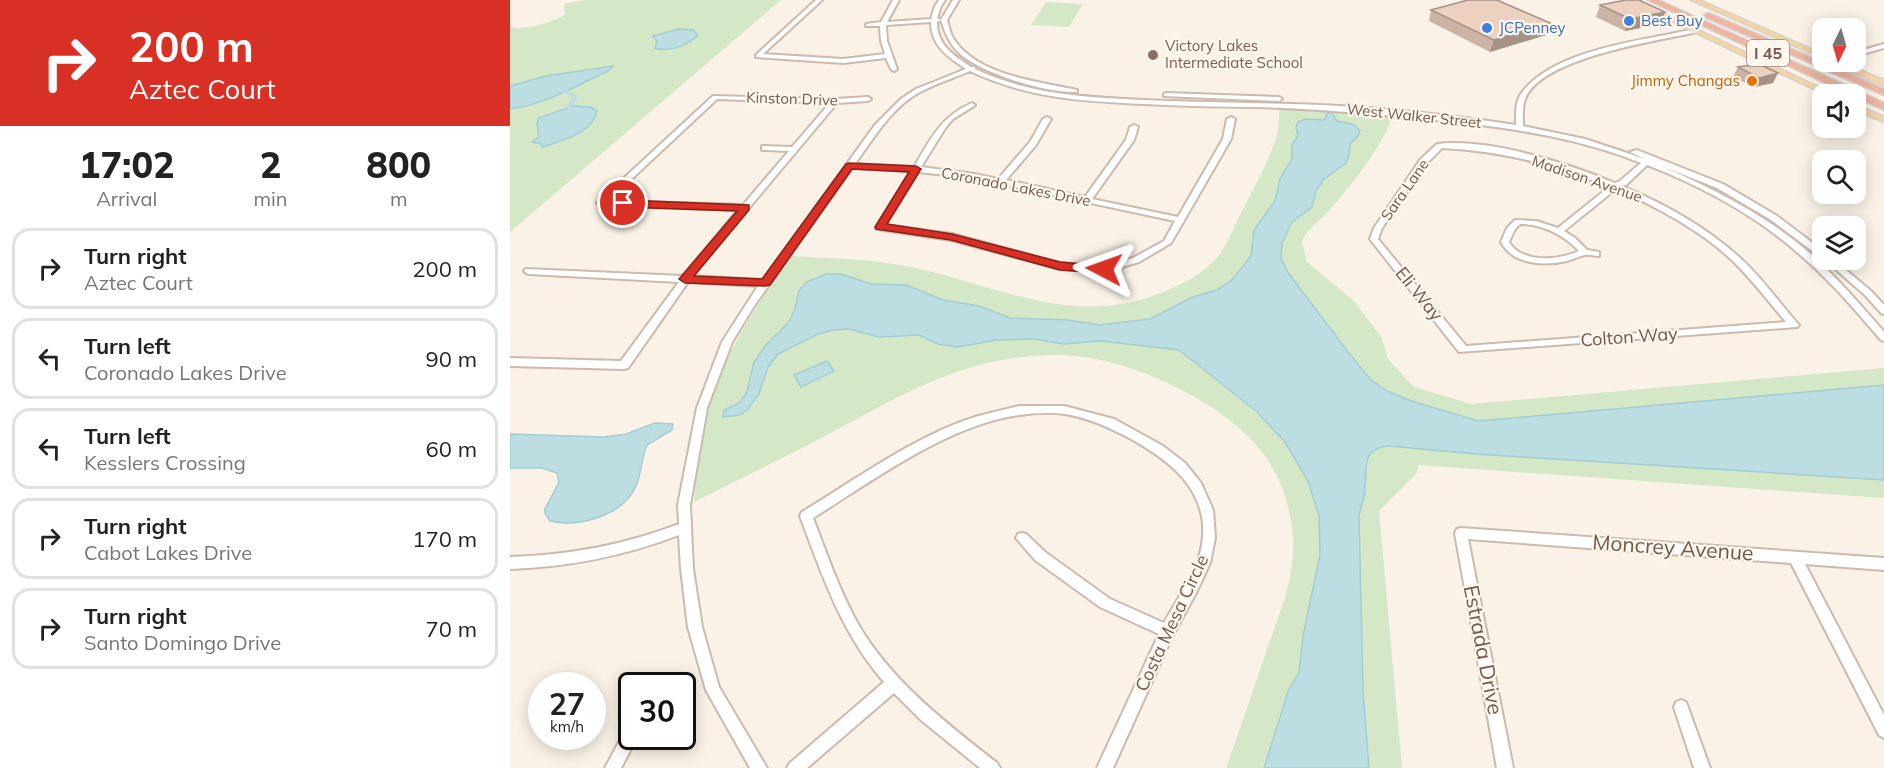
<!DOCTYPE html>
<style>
body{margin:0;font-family:Mulish,sans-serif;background:#f2f2f2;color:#222;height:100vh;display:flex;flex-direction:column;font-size:22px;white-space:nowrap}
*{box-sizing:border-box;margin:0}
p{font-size:20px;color:#767676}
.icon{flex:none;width:33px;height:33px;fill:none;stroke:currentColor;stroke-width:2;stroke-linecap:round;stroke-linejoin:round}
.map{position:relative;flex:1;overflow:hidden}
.side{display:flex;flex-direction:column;background:#fff;width:510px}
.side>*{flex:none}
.hud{background:#d93025;color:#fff;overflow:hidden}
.needle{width:39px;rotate:185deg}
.controls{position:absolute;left:1302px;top:18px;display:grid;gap:12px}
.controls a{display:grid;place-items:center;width:54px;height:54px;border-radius:12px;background:#fff;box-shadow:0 3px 15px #0003;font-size:30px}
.speed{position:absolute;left:18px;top:672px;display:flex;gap:12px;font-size:30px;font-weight:700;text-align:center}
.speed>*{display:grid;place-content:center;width:78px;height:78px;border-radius:50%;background:#fff;box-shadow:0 3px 15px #0003;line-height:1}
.speed small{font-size:15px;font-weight:400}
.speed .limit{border:3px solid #111;border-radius:9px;background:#fff;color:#111}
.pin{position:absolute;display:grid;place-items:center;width:51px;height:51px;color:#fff;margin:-26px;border:3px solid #fff;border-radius:50%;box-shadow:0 2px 6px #0007}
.me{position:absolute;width:66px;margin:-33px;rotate:274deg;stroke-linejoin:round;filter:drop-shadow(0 0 4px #0008)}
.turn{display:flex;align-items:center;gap:21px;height:126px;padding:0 30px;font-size:27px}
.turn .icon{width:78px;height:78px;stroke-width:2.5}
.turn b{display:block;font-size:42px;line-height:51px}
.eta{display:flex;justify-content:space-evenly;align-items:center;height:102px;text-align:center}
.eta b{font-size:36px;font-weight:800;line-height:42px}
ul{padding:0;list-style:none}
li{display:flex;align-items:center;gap:18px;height:81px;margin:0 12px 9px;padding:0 18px;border:3px solid #e0e0e0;border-radius:18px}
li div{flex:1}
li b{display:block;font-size:22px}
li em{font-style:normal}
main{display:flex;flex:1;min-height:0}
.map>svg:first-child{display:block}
</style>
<main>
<section class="side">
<div class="hud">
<div class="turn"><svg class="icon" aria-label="right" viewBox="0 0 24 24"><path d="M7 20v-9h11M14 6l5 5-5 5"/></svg><div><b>200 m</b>Aztec Court</div></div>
</div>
<div class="eta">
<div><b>17:02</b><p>Arrival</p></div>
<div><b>2</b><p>min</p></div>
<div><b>800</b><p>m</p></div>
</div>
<ul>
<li><svg class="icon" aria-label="right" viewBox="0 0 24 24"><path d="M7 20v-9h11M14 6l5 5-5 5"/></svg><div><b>Turn right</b><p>Aztec Court</p></div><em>200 m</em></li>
<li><svg class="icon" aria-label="left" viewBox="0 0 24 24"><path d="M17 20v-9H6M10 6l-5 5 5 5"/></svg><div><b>Turn left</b><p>Coronado Lakes Drive</p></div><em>90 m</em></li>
<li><svg class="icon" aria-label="left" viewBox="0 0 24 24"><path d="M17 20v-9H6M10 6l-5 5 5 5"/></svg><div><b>Turn left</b><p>Kesslers Crossing</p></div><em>60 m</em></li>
<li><svg class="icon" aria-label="right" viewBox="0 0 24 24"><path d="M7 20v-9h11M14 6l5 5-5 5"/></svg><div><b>Turn right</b><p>Cabot Lakes Drive</p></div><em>170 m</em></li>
<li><svg class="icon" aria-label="right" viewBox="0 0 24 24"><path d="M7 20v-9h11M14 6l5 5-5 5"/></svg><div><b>Turn right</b><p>Santo Domingo Drive</p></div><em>70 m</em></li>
</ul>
</section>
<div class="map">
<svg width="1374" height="768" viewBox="0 0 1374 768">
<rect width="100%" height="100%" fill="#faf2e6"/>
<g fill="#d4e7c6">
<path d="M74,0H271L0,232V27C17,30 40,23 55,15L54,4Z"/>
<path d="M536,2L573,4L559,27L521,25Z"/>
<path d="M770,107L883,115C870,151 843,182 819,211C810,221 796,229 792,242L797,262L844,301L872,338L878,359L904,387L961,404L1374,368V498L908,465L907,473L869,511L892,768H716C730,728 744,689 757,649C768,618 782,585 783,552C785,520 774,482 755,456C721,408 642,370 586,359C546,351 500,356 462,367C411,382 364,410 317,435C273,458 228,480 184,502C186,479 187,455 192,433C205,366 243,310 281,256C317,258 355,259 390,265C482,281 556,330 651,293C671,285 690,276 705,260C717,247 723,228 731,213C743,189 758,164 766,138C769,129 769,117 770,107Z"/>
</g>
<g fill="#bcdee2" stroke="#a3cdd3" stroke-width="1.5">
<path d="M169,29L183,30L188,35C178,45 159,53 145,48L147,41L143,36Z"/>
<path d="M103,66L98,71C67,85 34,105 0,109V86L36,76Z"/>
<path d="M63,106L80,107L87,111C82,134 52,140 33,147L31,144L22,142L29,137L27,124L29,118Z"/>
<path d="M818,113H822L827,121L842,124L850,130L848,136L840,144L839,155L836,163L813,180L806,191L802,207L782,222L772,243L771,258L777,271L838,352L860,379L877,391L901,401L968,421L1374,385V480L966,454L879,446C851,448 857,467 855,489C855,498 850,507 849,517L853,692L859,768H754L779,689L789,673L793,636L810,555L809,516L798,481L775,442L746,411L669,350L591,341L553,344L525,339L486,340L448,347L428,344L409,335L369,337L339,329L323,330L308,334L268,354L258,367L249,394L238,409L230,415L213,417L214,410L229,403L237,392L244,362L256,345L279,322L285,309L289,290L297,282L316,274H331L361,284L396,285L433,300L469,306L500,318L558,320L590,325L640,319L683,297L707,290L721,281L741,256L744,230L765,201L770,179L782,159V145L788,136L786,127L788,122L795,119L814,120Z"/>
<path d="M317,361L324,371L291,387L284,375Z"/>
<path d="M145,423L163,424L162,430L137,445C131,457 132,473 126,486C114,515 69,528 40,521L35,513V509L49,482L47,473L32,468H0V434L94,437L116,434Z"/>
</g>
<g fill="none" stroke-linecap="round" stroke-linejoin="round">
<path fill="#bcdee2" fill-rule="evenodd" d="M54,89L67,95V100L60,109L55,108L61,100V96L51,91Z"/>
<g stroke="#cbbaad" stroke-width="4">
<g id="minor">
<path d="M306,0H312L253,54L333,59L375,54L371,41L370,26H356V24L371,22L383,0H389L377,22L421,19L425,6L429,0H435L431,6L427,18L431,20L427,22C427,45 443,55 461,67H465V69C521,95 574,97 634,100C684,102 734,103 784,104C858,106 932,114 1006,125C1006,115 1005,102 1011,94C1038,56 1108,44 1150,36C1162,34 1175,30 1187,30V32C1148,41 1031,57 1015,99C1012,107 1013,118 1013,126L1075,139L1135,159L1120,152L1127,150L1213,184L1267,216L1312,250V257L1309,256L1261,220L1207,188L1149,165C1200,187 1252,213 1295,249C1324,274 1349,303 1374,332V341L1371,340C1345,310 1319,279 1288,253C1245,215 1191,186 1137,165L1116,185L1112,186C1153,203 1196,227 1229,257C1251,277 1268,301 1287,323L1289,325L1287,327L949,352L860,239L864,228L910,160L927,144C979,138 1057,163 1105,183L1110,181L1131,163C1071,139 1009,129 945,122C879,115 813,109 746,107C708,107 671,106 633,104C571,101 517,98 460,71C444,78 427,83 412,91C383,105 363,139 345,164L404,167C420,140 431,116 462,103L465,105L464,106L443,119L436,127L411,167L464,174L488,179L520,142L533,119L537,117L541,119L526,145L496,180L575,197L616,140L620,127L624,125L628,127L624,140L582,199L668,217L713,139L717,119L721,117L725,119L721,139L661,243L629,262L594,272L550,269L441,240L367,229L366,227L401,171L342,168L244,306L222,342L197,408L180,505L183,569L192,627L209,687L257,768H240L196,690L178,627L171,569L169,535C114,556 59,567 0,569V557C59,555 114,545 169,524L168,505L187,408L212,342L248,286L178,282L118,368L114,369L0,366V358L111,361L169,282L19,274L16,273L14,271L16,269L173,276L228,210L91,205L87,203L203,96L325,99L358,97L361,99L358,101L327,103L182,276L253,280L365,125L391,99L406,89L456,69C438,57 421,46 421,22L376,25L377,41L387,69L384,71L381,69L376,58L333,63L246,57V55ZM207,99L320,103L282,147L252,146V150H255L279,151L233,205L98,201ZM932,148C991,151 1045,164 1099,187L1048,228L1026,221L1005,220L997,228L991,242C1003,265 1034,266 1057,261C1063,259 1070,256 1075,255C1080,254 1084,256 1089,256V252L1077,250L1065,238L1054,231L1106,189C1147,207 1192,231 1224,262C1243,281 1259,302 1276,322L956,346L868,239L872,228L916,164ZM408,172L464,178L665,221L654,241L623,258L594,266L550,263L442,234L375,225ZM1010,224C1032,224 1054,235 1069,251C1049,260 1012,264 999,242L1005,229Z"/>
<path d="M443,0H449L437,20C439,26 440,33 443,38C467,76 527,81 567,90V92C537,94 471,73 449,53C439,43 435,33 431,20Z"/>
<path d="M1374,44V48L1346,56V52Z"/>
<path d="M656,93L769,97L772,99L769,101L654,96V94Z"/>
<path d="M1315,260H1324L1361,291L1374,305V314L1371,313L1355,295Z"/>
<path d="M509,406H554L604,419L653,446L675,463L691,483L703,510L705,538L700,563L687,591L662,637L603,768H587L649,634L590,607L525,560L506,538L508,534L512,533L516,534L535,552L600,599L654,623C669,595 691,569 693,536C696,489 660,461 623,440C601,428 579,418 555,414C541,412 523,413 509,415C439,424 362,481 303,518C317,554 329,590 348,624C381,681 436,723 487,763L490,768H470L411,720L384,693L297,768H277L280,763L374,682C332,634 312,575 290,516L292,512C345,480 405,436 465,417C479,413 494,410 509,406Z"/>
<path d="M951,528L1374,558V570L1295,564L1374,715V738L1369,735L1281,563L958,539L1003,768H987L945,533L947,529Z"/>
<path d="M1171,700L1176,702L1200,768H1184L1164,707L1166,702Z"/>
<path d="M114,739L119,742L122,747L111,768H95L109,742Z"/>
</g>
</g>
<g stroke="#d7d1cd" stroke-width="3">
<g id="major">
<path d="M1117,0H1125L1323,94H1314Z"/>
<path d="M1181,0H1189L1312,54V58Z"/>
<path d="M1322,62H1330L1374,80V85L1322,64Z"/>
<path d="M1346,105L1374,117V122L1346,110Z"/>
</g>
</g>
<g stroke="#d7d1cd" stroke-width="3">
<g id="highway">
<path d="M1138,0H1148L1374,103V110L1346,97V94H1339Z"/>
<path d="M1198,13L1374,89V95L1195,17L1194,15Z"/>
</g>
</g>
<use href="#minor" fill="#fff" fill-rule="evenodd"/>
<use href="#major" fill="#f3d4a4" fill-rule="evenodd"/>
<use href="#highway" fill="#efb4a2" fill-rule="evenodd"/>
</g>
<g fill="#ccb4a5">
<path d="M1090,5L1155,12L1150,24L1115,31L1086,17Z"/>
<path d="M921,10L1036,35L980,52L919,21Z"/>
<path d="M1228,67L1263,83L1244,87L1223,77Z"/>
</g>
<g fill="#a69286">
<path d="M1155,12L1150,24L1115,31L1120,19Z"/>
<path d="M1040,23L1036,35L980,52L984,40Z"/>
<path d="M1268,73L1263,83L1244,87L1249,78Z"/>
</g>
<g fill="#edd1c0" stroke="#a69286" stroke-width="1.5">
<path d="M958,0H987L1040,23L984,40L921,10Z"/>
<path d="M1116,0H1129L1155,12L1120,19L1090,5Z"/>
<path d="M1249,64L1268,73L1249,78L1228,67Z"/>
</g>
<path fill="#d93025" stroke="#8d1f18" stroke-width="1.5" d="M339,163L406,166L411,169L377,224L442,234L550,262L594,266L600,269L594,273L550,270L441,240L366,229L365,227L399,172L342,169L260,285L255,286L175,283L169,279L227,211L113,207L108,203L113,200L239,205V210L184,276L252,279L336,164Z"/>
<g fill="#3f7fe0" stroke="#fdf6ec" stroke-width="2">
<circle cx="1119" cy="21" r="6"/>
<circle cx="977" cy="28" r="6"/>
</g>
<circle fill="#8d6e63" stroke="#fdf6ec" stroke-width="2" cx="643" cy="55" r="6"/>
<circle fill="#e8710a" stroke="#fdf6ec" stroke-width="2" cx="1242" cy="81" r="6"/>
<g text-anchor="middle" stroke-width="4.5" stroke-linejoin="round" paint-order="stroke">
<g font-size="15" fill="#366cbe" stroke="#fdf6ec" text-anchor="start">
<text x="1131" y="26">Best Buy</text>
<text x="989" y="33">JCPenney</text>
</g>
<g font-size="15" fill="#785e54" stroke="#fdf6ec" text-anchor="start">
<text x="655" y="51">Victory Lakes<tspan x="655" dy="17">Intermediate School</tspan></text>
</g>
<g font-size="15" fill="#c56008" stroke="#fdf6ec" text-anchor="end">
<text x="1230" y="86">Jimmy Changas</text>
</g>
<g font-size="15" fill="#71594d" stroke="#fdf6ec">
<text transform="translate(282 99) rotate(2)" y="5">Kinston Drive</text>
<text transform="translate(904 116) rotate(6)" y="5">West Walker Street</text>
<text transform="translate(1077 179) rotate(19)" y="5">Madison Avenue</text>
<text transform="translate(506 187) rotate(11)" y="5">Coronado Lakes Drive</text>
<text transform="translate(895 190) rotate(-55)" y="5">Sara Lane</text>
</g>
<rect fill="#fdf6ec" stroke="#9b887d" stroke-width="1.5" x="1237" y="40" width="42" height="26" rx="4.5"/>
<g font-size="16" font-weight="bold" fill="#71594d">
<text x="1258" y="59">I 45</text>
</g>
<g font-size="18" fill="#71594d" stroke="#fdf6ec">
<text transform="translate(909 294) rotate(51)" y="6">Eli Way</text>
<text transform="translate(1119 337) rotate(-4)" y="6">Colton Way</text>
<text transform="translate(662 623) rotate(-65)" y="6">Costa Mesa Circle</text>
</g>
<g font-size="21" fill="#71594d" stroke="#fdf6ec">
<text transform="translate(1163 548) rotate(4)" y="7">Moncrey Avenue</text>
<text transform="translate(973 650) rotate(79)" y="7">Estrada Drive</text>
</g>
</g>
</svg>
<div class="controls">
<a><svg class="needle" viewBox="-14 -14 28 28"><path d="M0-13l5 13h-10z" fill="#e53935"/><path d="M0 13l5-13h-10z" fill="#767676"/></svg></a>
<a><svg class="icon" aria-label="sound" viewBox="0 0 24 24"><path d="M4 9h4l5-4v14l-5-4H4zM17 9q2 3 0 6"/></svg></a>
<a><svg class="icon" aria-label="search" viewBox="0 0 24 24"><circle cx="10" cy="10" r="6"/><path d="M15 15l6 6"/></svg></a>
<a><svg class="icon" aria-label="layers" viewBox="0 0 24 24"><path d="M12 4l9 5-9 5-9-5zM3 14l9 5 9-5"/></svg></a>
</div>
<div class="speed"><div>27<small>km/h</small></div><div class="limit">30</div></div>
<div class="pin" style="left:113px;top:203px;background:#d93025"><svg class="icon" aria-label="arrive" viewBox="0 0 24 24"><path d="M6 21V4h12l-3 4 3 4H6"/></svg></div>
<svg class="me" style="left:594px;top:269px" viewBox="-20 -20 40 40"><path d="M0-17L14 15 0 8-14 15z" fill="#d93025" stroke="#fff" stroke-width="4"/></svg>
</div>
</main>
